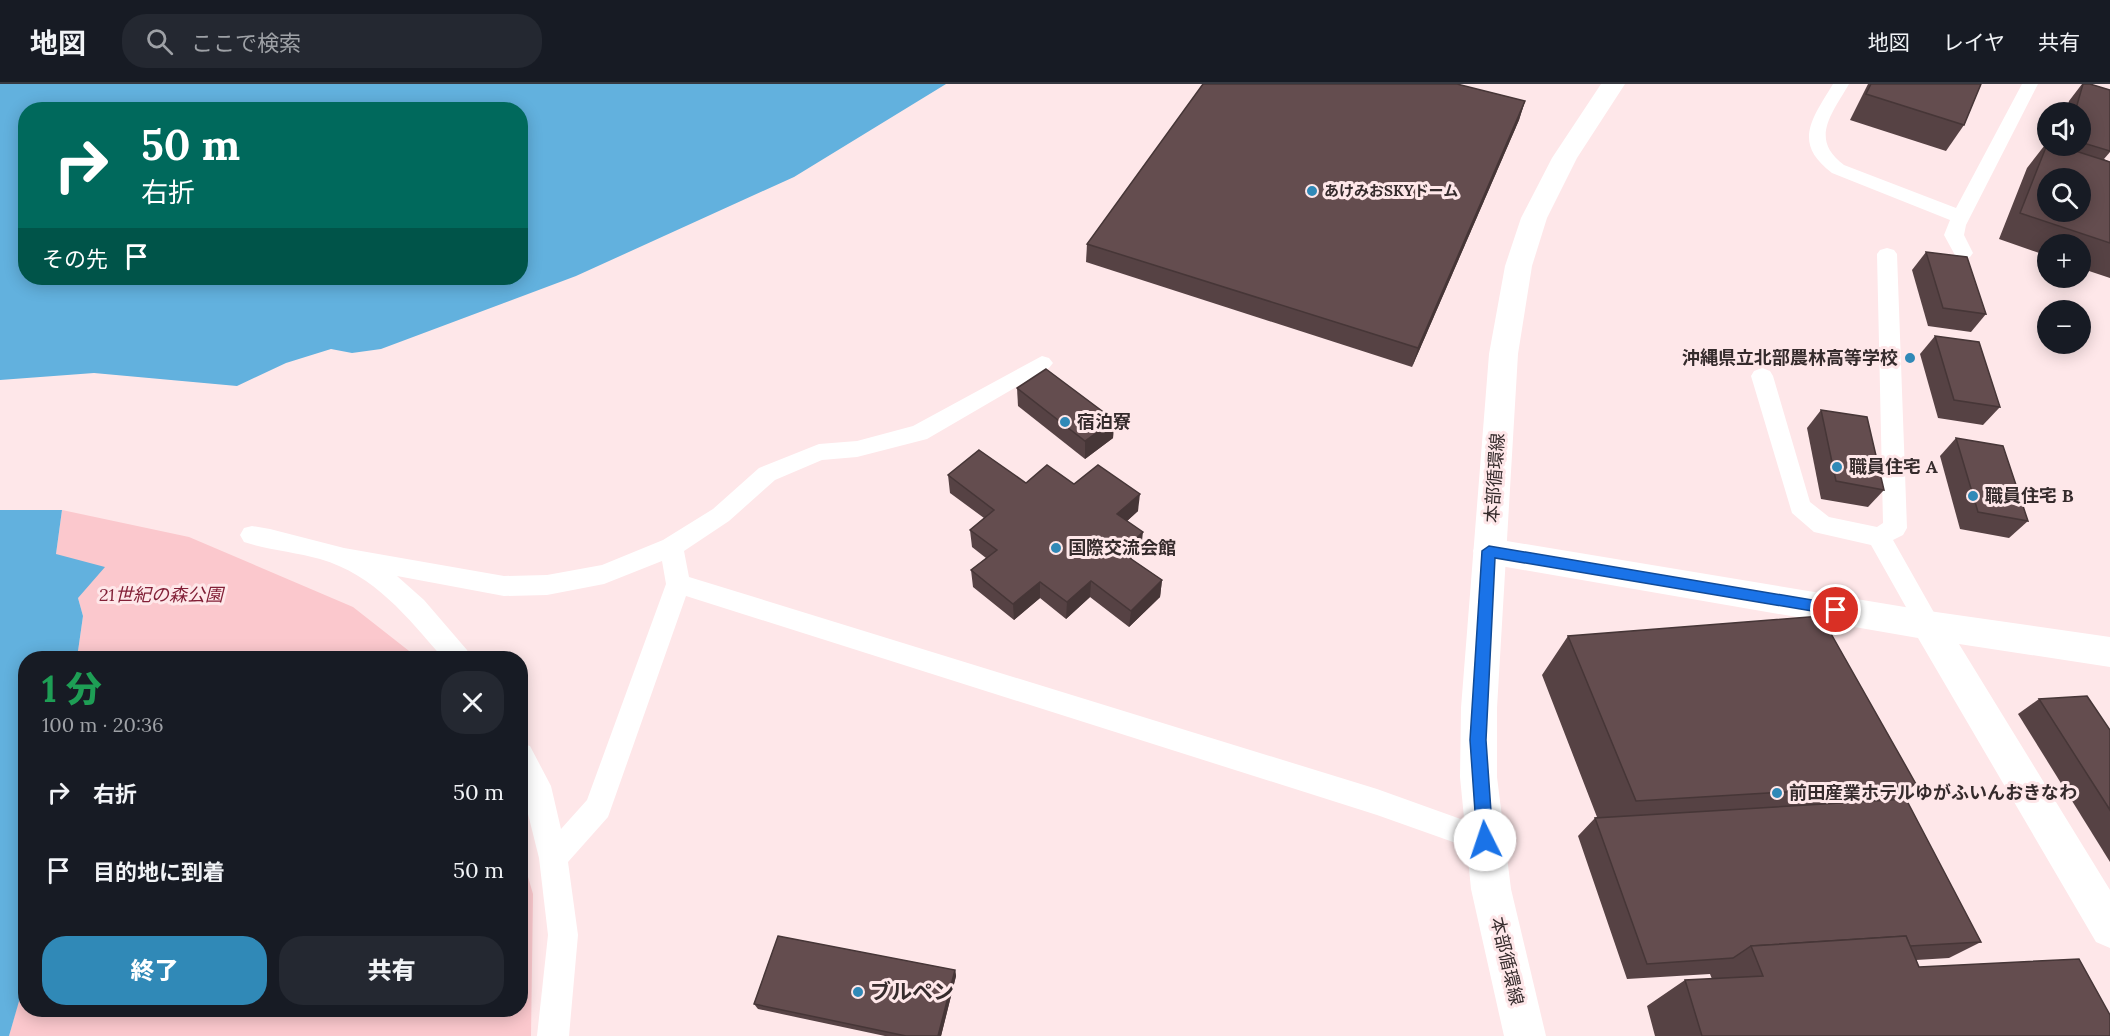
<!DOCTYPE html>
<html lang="ja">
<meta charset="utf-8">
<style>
body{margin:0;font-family:Lora,"Noto Sans JP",serif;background:#242831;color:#f1f3f6;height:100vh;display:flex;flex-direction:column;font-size:22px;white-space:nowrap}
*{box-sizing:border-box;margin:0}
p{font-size:20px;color:#9ea1a6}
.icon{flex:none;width:33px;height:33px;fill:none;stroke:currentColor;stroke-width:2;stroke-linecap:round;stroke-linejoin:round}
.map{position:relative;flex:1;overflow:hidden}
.panel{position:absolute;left:18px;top:567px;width:510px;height:366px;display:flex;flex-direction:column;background:#171b24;border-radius:24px;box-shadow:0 3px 15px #0003}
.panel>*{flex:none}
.banner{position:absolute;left:18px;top:18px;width:510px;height:183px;border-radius:24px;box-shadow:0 3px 15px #0003;background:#00695c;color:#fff;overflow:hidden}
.controls{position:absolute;left:2037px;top:18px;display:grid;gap:12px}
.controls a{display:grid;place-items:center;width:54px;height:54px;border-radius:50%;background:#171b24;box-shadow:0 3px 15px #0003;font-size:30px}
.pin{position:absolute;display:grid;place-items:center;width:51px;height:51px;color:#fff;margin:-26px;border:3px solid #fff;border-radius:50%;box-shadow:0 2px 6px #0007}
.me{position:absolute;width:66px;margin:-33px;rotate:356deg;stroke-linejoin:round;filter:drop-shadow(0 0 4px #0008)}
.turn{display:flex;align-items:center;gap:21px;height:126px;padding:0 24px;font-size:27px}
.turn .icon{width:78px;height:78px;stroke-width:2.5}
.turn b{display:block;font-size:42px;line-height:51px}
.then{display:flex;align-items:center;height:57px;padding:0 24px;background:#0003;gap:12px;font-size:22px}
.round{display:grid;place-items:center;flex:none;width:63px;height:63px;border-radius:24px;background:#242831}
.head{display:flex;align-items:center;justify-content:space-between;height:102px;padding:0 24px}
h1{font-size:36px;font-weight:800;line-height:45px;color:#1e9e55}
.button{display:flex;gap:12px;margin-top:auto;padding:12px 24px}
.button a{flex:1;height:69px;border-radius:24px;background:#3089b7;color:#fff;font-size:24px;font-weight:800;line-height:69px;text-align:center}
.button a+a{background:#242831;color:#f1f3f6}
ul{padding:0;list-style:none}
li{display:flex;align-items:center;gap:18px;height:78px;padding:0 24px}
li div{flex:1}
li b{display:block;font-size:22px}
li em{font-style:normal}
header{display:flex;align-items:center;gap:36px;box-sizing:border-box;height:84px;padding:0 30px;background:#171b24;border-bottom:2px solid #363941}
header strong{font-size:28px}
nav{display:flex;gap:33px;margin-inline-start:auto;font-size:21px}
.search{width:420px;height:54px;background:#242831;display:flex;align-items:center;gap:15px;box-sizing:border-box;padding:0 21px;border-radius:24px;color:#9ea1a6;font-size:22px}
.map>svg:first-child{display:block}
</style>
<header>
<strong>地図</strong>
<div class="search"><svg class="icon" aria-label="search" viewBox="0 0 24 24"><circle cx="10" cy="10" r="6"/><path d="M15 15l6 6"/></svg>ここで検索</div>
<nav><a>地図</a><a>レイヤ</a><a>共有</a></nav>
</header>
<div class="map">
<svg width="2110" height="952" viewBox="0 0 2110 952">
<rect width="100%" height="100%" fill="#fee7e9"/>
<g fill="#fbc8cd">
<path d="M62,426L189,453L353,523L418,574H77L83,532L78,514L56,470Z"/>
<path d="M521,769L533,810L531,952H9L25,893L26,926H520Z"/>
</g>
<g fill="#62b1de" fill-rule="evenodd">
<path d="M0,0H946L794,93L576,192L381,265L352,269L331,265L286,279L237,302L94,289L0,296ZM26,26H520V194H26Z"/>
<path d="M0,426H62L56,470L105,483L78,514L83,532L77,574H26V893L9,952H0Z"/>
</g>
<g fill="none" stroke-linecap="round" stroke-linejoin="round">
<g fill="#fff" fill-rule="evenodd">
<path d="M1833,0H1849C1832,30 1809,55 1844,81L1956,124L2022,0H2038L1966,141L1964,151L1973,169L1970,173L1963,175L1956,173L1944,151L1950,136L1832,89C1792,59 1812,35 1833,0Z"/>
<path d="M1887,164L1894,166L1897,170L1907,444L1903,451L1893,456L1941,541L1938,548L1929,552L1920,548L1871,461L1814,448L1792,429L1751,292L1754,287L1762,284L1770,287L1773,292L1810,418L1829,433L1877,443L1883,439L1877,170L1880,166Z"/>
<path d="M1042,272L1049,274L1053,279L1049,284L927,355L857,373L822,376L775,396L729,437L684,467L689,493L1377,705L1494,747L1498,756L1494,765L1484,769L1377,731L686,512L608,733L568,778L578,851L569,952H537L548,851L539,774L520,698V659L530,662L551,702L561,745L587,716L666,500L662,477L604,500L547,511L504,512L397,492L424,516L467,566L471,574H443C407,533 375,491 320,475C295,468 268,466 244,458L240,451L244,444L252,442L270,445L344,464L504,492L547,491L602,481L663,456L713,425L759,384L819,360L857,357L913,342Z"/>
</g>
<path fill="#fff" fill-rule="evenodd" d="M1489,454L1929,527L2110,553V583L1959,560L2110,806V864L2096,858L1918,554L1489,480L1477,476L1473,467L1477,458Z"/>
<path fill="#fff" fill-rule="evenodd" d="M1601,0H1625L1577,74L1547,134L1532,182L1518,270L1497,624V693L1511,805L1546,952H1504L1471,805L1460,693L1461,624L1489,270L1505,182L1521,134L1552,74Z"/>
</g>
<g fill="#564244">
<path d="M1868,0H1981L1964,41L1946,67L1850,36Z"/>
<path d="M2082,0H2090L2110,6V68L2104,75L2110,78V194L2080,184V160H2048V172L1999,155L2027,84L2048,57V62H2080V28H2066L2069,17Z"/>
<path d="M1525,17L1519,36L1412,283L1086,178L1087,160Z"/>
<path d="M1926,168L1986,230L1971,248L1928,242L1912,186Z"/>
<path d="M1935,252L2000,323L1983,341L1938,334L1920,270Z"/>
<path d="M1017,304L1114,336L1113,354L1085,375L1018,322Z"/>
<path d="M1821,326L1884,406L1868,423L1821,415L1807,344Z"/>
<path d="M1956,354L2028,437L2009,454L1960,445L1940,372Z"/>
<path d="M948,391L1026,399L1074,400L1138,427L1127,437L1141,465L1131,475L1162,496L1160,513L1129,543L1090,513L1066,535L1040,514L1014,536L973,503L971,486L986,474L972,463L970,446L984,434L950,409Z"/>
<path d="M1568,552L1916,700L1896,715L1981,858L1949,874L1916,876L1919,883L2110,952H1655L1647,922L1685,896L1712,895L1710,890L1627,895L1578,752L1595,734L1597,733L1542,591Z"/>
<path d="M2039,615L2110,646V778L2018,630Z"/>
<path d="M955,886L956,892L941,952H885L758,925L754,920Z"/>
</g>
<g fill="#463637">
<path d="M1525,17L1519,36L1412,283L1418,264Z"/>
<path d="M1114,336L1113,354L1085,375V357Z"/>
<path d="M1140,410L1138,427L1116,447L1117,430Z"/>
<path d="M1143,448L1141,465L1120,484L1121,468Z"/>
<path d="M1162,496L1160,513L1129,543L1131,527Z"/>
<path d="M1091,497L1090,513L1066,535L1067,518Z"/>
<path d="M1040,498V514L1014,536L1013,520Z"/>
<path d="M955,886L956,892L941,952H938Z"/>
</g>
<g fill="#644d4f" stroke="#463637" stroke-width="1.5" fill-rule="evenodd">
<path d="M1203,0H1457L1525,17L1418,264L1087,160Z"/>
<path d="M1871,0H1981L1964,41L1866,10Z"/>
<path d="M2083,0H2090L2110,6V67L2080,58V28H2075Z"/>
<path d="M2048,58V62H2060L2110,78V159L2020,129ZM2048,94H2080V128H2048Z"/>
<path d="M1926,168L1967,173L1986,230L1943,224Z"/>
<path d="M1935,252L1979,258L2000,323L1954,316Z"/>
<path d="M1046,285L1114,336L1085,357L1017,304Z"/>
<path d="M1821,326L1867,333L1884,406L1836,397Z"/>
<path d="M1956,354L2003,362L2028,437L1978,428Z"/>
<path d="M979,366L1026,399L1047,381L1074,400L1098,381L1140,410L1117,430L1143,448L1121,468L1162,496L1131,527L1091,497L1067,518L1040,498L1013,520L971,486L997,466L970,446L994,426L948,391Z"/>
<path d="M1821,532L1916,700L1636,717L1568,552Z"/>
<path d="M2087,612L2110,646V726L2039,615Z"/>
<path d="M1906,715L1981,858L1910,862L1906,852L1751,862L1733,874L1647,880L1595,734Z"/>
<path d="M778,852L955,886L938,952H906L754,920Z"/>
<path d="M1906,852L1919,883L2079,875L2110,931V952H1702L1685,896L1763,892L1751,862Z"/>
</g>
<path fill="#1a73e8" stroke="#114b97" stroke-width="1.5" d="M1489,462L1836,520L1841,521L1843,526L1841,530L1836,531L1495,474L1486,656L1493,756L1490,761L1485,763L1479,761L1477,756L1470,656L1482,467Z"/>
<g fill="#3089b7" stroke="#fee7e9" stroke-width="2">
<circle cx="1312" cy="107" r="6"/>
<circle cx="1910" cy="274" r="6"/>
<circle cx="1065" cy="338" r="6"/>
<circle cx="1837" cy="383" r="6"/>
<circle cx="1973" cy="412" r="6"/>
<circle cx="1056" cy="464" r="6"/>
<circle cx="1777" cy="709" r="6"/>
<circle cx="858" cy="908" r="6"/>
</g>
<g text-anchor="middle" stroke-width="6" stroke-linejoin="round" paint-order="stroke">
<g font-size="15" font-weight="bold" fill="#352b2c" stroke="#fee7e9" text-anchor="start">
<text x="1324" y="112">あけみおSKYドーム</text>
</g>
<g font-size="18" font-weight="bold" fill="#352b2c" stroke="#fee7e9" text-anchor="start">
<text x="1898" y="280" text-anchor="end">沖縄県立北部農林高等学校</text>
<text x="1077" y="344">宿泊寮</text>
<text x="1849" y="389">職員住宅 A</text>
<text x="1985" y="418">職員住宅 B</text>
<text x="1068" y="470">国際交流会館</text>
<text x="1789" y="715">前田産業ホテルゆがふいんおきなわ</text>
</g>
<g font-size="18" fill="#352b2c" stroke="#fee7e9">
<text transform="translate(1495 394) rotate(-86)" y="6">本部循環線</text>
<text transform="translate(1507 877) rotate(77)" y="6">本部循環線</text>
</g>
<g font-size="18" font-style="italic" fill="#822037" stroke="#fee7e9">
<text x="161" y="517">21世紀の森公園</text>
</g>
<g font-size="21" font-weight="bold" fill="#352b2c" stroke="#fee7e9" text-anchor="start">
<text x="870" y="915">ブルペン</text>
</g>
</g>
</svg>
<div class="controls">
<a><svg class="icon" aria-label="sound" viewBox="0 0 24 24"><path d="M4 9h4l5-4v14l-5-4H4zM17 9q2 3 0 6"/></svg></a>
<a><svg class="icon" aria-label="search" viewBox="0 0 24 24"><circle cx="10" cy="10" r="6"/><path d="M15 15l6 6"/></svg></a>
<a>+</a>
<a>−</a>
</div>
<div class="pin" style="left:1836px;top:526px;background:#d93025"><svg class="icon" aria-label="arrive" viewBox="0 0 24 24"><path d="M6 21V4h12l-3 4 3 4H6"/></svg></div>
<svg class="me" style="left:1485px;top:756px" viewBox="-20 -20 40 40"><circle r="19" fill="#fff"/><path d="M0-13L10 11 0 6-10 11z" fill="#1a73e8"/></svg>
<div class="banner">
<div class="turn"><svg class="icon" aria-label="right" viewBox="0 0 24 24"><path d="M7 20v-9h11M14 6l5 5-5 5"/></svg><div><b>50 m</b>右折</div></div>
<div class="then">その先<svg class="icon" aria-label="arrive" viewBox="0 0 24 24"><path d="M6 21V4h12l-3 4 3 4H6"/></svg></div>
</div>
<section class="panel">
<div class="head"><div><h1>1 分</h1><p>100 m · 20:36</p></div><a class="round"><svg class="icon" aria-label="close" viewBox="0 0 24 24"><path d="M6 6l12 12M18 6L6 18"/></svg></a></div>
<ul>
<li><svg class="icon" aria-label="right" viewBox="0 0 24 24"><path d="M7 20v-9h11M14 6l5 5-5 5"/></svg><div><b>右折</b></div><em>50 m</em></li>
<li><svg class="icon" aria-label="arrive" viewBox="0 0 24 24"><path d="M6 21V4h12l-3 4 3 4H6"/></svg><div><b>目的地に到着</b></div><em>50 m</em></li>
</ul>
<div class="button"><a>終了</a><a>共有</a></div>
</section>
</div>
